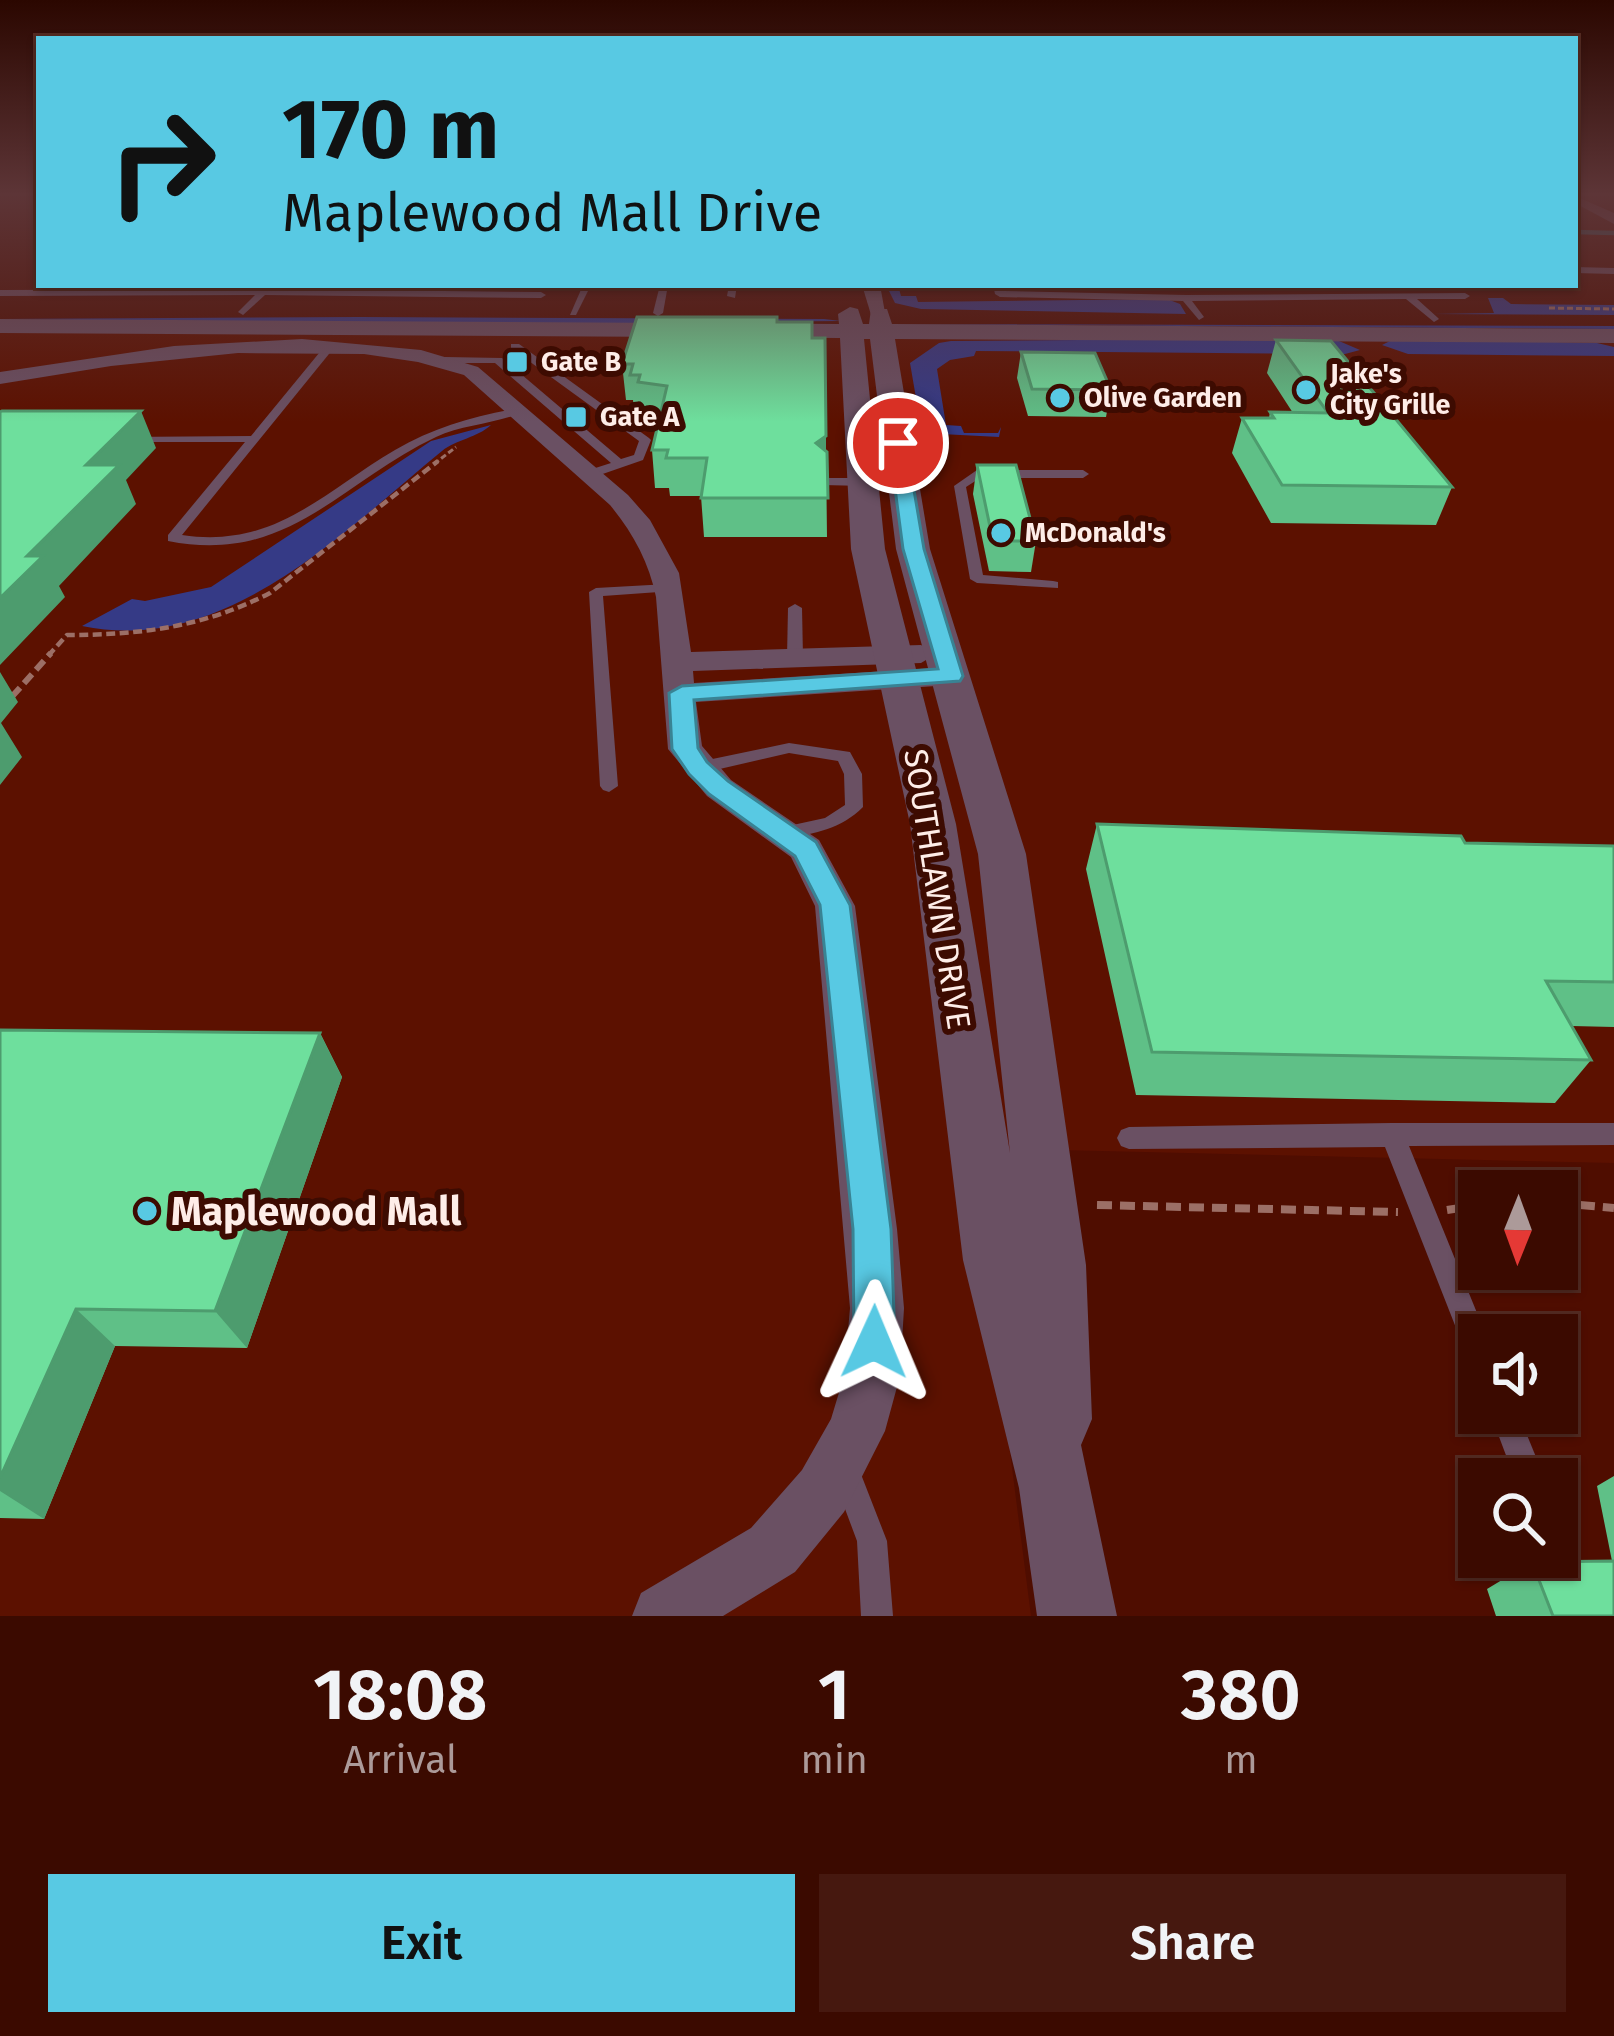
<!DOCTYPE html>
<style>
body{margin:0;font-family:"Fira Sans",sans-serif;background:#46180f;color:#f1f3f6;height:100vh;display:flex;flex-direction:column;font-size:45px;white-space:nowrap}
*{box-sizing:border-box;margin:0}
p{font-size:39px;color:#ac9a99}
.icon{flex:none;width:66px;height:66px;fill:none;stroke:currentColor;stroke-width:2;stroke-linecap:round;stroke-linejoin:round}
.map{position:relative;height:1616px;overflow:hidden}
.details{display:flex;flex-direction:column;background:#3b0a00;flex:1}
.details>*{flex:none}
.banner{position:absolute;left:36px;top:36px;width:1542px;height:252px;border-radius:0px;box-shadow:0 3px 9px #0004,0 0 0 3px #542b22;background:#58c9e3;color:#111;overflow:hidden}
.needle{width:78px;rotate:181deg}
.tools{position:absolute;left:1458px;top:1170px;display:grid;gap:24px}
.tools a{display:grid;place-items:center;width:120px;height:120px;border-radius:0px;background:#3b0a00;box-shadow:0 3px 9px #0004,0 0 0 3px #542b22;font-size:60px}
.pin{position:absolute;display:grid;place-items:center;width:102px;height:102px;color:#fff;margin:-51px;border:6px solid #fff;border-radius:50%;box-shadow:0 3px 12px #0007}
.me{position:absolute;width:132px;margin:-66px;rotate:1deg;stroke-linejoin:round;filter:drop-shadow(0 0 9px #0008)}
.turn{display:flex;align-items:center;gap:42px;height:252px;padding:0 48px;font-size:54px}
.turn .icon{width:156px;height:156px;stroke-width:2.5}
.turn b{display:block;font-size:84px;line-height:102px}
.eta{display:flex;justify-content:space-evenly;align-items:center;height:204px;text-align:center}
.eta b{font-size:72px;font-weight:600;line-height:84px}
.primary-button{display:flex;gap:24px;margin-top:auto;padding:24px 48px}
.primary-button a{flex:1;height:138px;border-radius:0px;background:#58c9e3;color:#111;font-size:48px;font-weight:600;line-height:138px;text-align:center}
.primary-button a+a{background:#46180f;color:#f1f3f6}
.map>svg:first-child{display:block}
</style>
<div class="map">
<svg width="1614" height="1616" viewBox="0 0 1614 1616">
<rect width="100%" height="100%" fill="#4f0d00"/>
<path fill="#5c1100" d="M0,332L1614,336V1163L971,1148L1031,1616H0Z"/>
<g fill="#353a86">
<path d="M886,285H898L901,296H916L918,302L1167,299L1180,304L1186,314L921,309L895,303Z"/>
<path d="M1488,298H1503L1511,304L1614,305V315L1432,314L1494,313Z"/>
<path d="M359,317L824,319L841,321L473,325L0,319Z"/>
<path d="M891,324L1614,326V329Z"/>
<path d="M1332,338L1360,350L1345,354L976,351L974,356L950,360L937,369L946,425L961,426L964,433H998L1001,427L999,437L922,433L910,363L939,343L951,341Z"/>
<path d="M1396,338L1597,343L1614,347V356L1408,354L1382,345Z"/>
<path d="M491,425C477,438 457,439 442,451C342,533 224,656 82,626L132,599L145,601L211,587L431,441Z"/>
</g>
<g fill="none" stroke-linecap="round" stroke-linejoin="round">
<path stroke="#2e5e6a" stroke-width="4.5" d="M1575,232L1614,233"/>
<g stroke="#9c6f66" stroke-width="3" stroke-dasharray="6 3" stroke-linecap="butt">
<path d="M1549,308L1614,309"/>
<path d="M434,464L456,447"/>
</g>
<path stroke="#9c6f66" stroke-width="4.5" stroke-dasharray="9 4.5" stroke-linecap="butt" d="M48,656L67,635C140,635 204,627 270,593L438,461"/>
<path stroke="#9c6f66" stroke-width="6" stroke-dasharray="12 6" stroke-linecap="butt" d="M0,710L51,653"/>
<g stroke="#9c6f66" stroke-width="8" stroke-dasharray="15 8" stroke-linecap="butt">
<path d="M1557,1203L1614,1208"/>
<path d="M1097,1205L1398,1212"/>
<path d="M1447,1210L1479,1205"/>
</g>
<g fill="#6a5063" fill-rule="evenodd">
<path d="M1575,267L1614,268V274L1575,273Z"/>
<path d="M583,285H591L576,315H570Z"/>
<path d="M660,285H668L663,313L658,316L653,313Z"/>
<path d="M729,285H737L735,298L727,296Z"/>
<path d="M993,285H1001L1004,291L1186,295L1465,293L1470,296L1465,299H1417L1437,317L1439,319L1434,322L1406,299L1192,301L1204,317L1199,320L1183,301L1000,297L995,294Z"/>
<path d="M263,289L541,292L546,295L541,298L265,295L243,315L238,312L255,295L0,296V290Z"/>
<path d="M511,344H519L649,438L651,440L643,460L594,477H586V471L611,463L495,363H445L440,360L445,357L502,358L621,459L634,455L639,441L511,348Z"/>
<path d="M324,347L333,349L182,535C274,549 322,493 395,450C434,427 475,416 519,408L525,411C498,424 464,424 436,437C339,483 288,565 168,541V535L245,442H127L121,439L123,437L251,436Z"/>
<path d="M977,470H1083L1089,474L1083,478H980L966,487L983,575L1053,581L1058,582V588L977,583L970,579L954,486Z"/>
<path d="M826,478H865L871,482L865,486L822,485L820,482Z"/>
<path d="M668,584L673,585V591L603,596L618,786L609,792L603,790L600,786L589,592L596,588Z"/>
<path d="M795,604L802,608L803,657L795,662L787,657L788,608Z"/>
<path d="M789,743L850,752L862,774L863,807C841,829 816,833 786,839L779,838L777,833L779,828L825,818L845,805L844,774L838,761L789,753L698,774L689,768L698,762Z"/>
<path d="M1392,1123H1614V1145L1409,1146L1486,1335H1479V1365L1469,1361L1385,1147L1129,1149L1121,1146L1117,1138L1121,1130L1129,1127Z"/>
<path d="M1490,1413H1518L1545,1479H1515Z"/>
<path d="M847,1459L857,1464L887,1541L893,1616H861L857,1541L832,1474L837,1464Z"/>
</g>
<g fill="#6a5063" fill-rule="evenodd">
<path d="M1575,196L1614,213V224L1575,203Z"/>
<path d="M862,285H880L886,318H872Z"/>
<path d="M302,339L421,350L478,367L628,495L650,520L679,573L691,652L921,645L936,654L921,663L693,671L694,683L951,667L967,676L951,685L696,702L702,746L731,780L819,840L855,906L897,1229L904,1308L900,1376L885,1431L844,1512L795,1572L723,1616H632L641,1593L751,1528L802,1470L831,1419L844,1376L850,1308L815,906L791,857L707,796L668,749L656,597C649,562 633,533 610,505L464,375L418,362L364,354L238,353L111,366L0,384V372L174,346Z"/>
</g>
<path fill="#6a5063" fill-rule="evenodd" d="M850,307L858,309L863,324H869L871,309H887L892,324L1614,329V343L895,339L930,549L1026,854L1086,1265L1092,1419L1081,1445L1117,1616H1037L1019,1488L963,1260L910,824L851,549L840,338L0,333V319L839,324L838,314ZM864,339H870L896,549L978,854L1010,1153L956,824L885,549Z"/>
</g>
<g fill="#5fc087">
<path d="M454,285H557L556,287H454Z"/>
<path d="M777,322L812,338L826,451L827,537H704L701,496H670L669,488H655L652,450L659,420L642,418L641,410H634L633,400H626L622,364Z"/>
<path d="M1276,340L1452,487L1436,525L1271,523L1232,453L1242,418H1269L1270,412L1293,413L1267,373Z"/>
<path d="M1021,352L1111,390L1106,417L1028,416L1017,378Z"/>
<path d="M977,465L1036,541L1031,572L989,571L973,494Z"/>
<path d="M1097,824L1465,843L1614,846V1027L1572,1026L1591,1060L1555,1103L1136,1095L1086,869Z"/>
<path d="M0,1030L320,1033L342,1077L247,1348L115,1346L44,1519L0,1518Z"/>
<path d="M1614,1476V1616H1496L1487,1589L1532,1562L1612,1561L1597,1486Z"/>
</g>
<g fill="#4d9c6e">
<path d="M141,411L156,448L126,480L136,504L59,586L65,597L0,665V598L86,465Z"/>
<path d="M826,436V474L816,443Z"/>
<path d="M0,672L18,702L1,723L22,757L0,785Z"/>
<path d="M320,1033L342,1077L247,1348L215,1311Z"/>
<path d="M76,1309L115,1346L44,1519L0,1491V1478Z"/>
</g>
<g fill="#6edf9d" stroke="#4d9c6e" stroke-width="3">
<path d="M637,317H777V322H812V338H825L826,436L816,443L827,452L828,498H701L707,458H666L668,450H652L667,386L638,382L640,375H630L633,364H622Z"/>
<path d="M1276,340L1331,341L1452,487L1282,485L1242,418H1274L1270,412L1328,413Z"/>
<path d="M1021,352L1095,353L1111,390L1032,389Z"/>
<path d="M2,411H141L86,465H119L27,556H43L0,598V412Z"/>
<path d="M977,465H1016L1036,541H993Z"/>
<path d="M1097,824L1461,836L1465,843L1614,846V982L1546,981L1591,1060L1152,1052Z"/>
<path d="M0,1030L320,1033L215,1311L76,1309L0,1478Z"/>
<path d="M1614,1561V1616H1553L1532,1562Z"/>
</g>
<linearGradient id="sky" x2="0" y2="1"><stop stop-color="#2b0700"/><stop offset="0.46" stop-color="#5d3537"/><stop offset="1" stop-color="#5d3537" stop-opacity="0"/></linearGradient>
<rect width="1614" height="422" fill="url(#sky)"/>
<path fill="#58c9e3" stroke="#398394" stroke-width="3" d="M898,438L906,443L924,549L963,676L960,681L694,700L698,748L707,762L728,781L816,842L850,905L891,1229L895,1342L889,1357L874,1363L860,1357L854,1342L853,1229L820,905L795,856L709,794L689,774L672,749L669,693L682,686L938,669L903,549L889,443Z"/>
<g fill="#58c9e3" stroke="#3d0b01" stroke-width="4.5">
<rect x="505" y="350" width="24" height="24" rx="6"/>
<circle cx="1306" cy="390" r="12"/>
<circle cx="1060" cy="398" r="12"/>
<rect x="564" y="405" width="24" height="24" rx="6"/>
<circle cx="1001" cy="533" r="12"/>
<circle cx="147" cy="1211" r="12"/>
</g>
<g text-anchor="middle" stroke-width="12" stroke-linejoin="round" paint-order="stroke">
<g font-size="27" font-weight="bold" fill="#feede8" stroke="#3d0b01" text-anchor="start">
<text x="541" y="371">Gate B</text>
<text x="1330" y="383">Jake's<tspan x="1330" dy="31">City Grille</tspan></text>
<text x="1084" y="407">Olive Garden</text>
<text x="600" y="426">Gate A</text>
<text x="1025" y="542">McDonald's</text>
</g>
<g font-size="33" fill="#feede8" stroke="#3d0b01">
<text transform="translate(938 889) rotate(81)" y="12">SOUTHLAWN DRIVE</text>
</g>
<g font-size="39" font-weight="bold" fill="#feede8" stroke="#3d0b01" text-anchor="start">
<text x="171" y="1225">Maplewood Mall</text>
</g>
</g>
</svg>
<div class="tools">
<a><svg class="needle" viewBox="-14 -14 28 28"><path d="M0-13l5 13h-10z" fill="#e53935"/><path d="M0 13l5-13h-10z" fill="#ac9a99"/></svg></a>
<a><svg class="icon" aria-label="sound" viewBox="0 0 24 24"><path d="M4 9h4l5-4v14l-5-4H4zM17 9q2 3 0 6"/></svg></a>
<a><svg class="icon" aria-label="search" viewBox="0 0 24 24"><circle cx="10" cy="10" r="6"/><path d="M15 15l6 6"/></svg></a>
</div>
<div class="pin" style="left:898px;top:443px;background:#d93025"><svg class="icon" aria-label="arrive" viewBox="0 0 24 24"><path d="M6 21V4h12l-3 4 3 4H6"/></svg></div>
<svg class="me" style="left:874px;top:1342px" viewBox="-20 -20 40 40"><path d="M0-17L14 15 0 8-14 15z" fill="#58c9e3" stroke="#fff" stroke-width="4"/></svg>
<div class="banner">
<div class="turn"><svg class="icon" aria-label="right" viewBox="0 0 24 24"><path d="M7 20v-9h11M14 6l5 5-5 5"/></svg><div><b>170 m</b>Maplewood Mall Drive</div></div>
</div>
</div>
<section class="details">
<div class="eta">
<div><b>18:08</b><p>Arrival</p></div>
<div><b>1</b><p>min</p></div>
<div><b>380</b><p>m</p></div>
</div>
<div class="primary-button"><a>Exit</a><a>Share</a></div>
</section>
